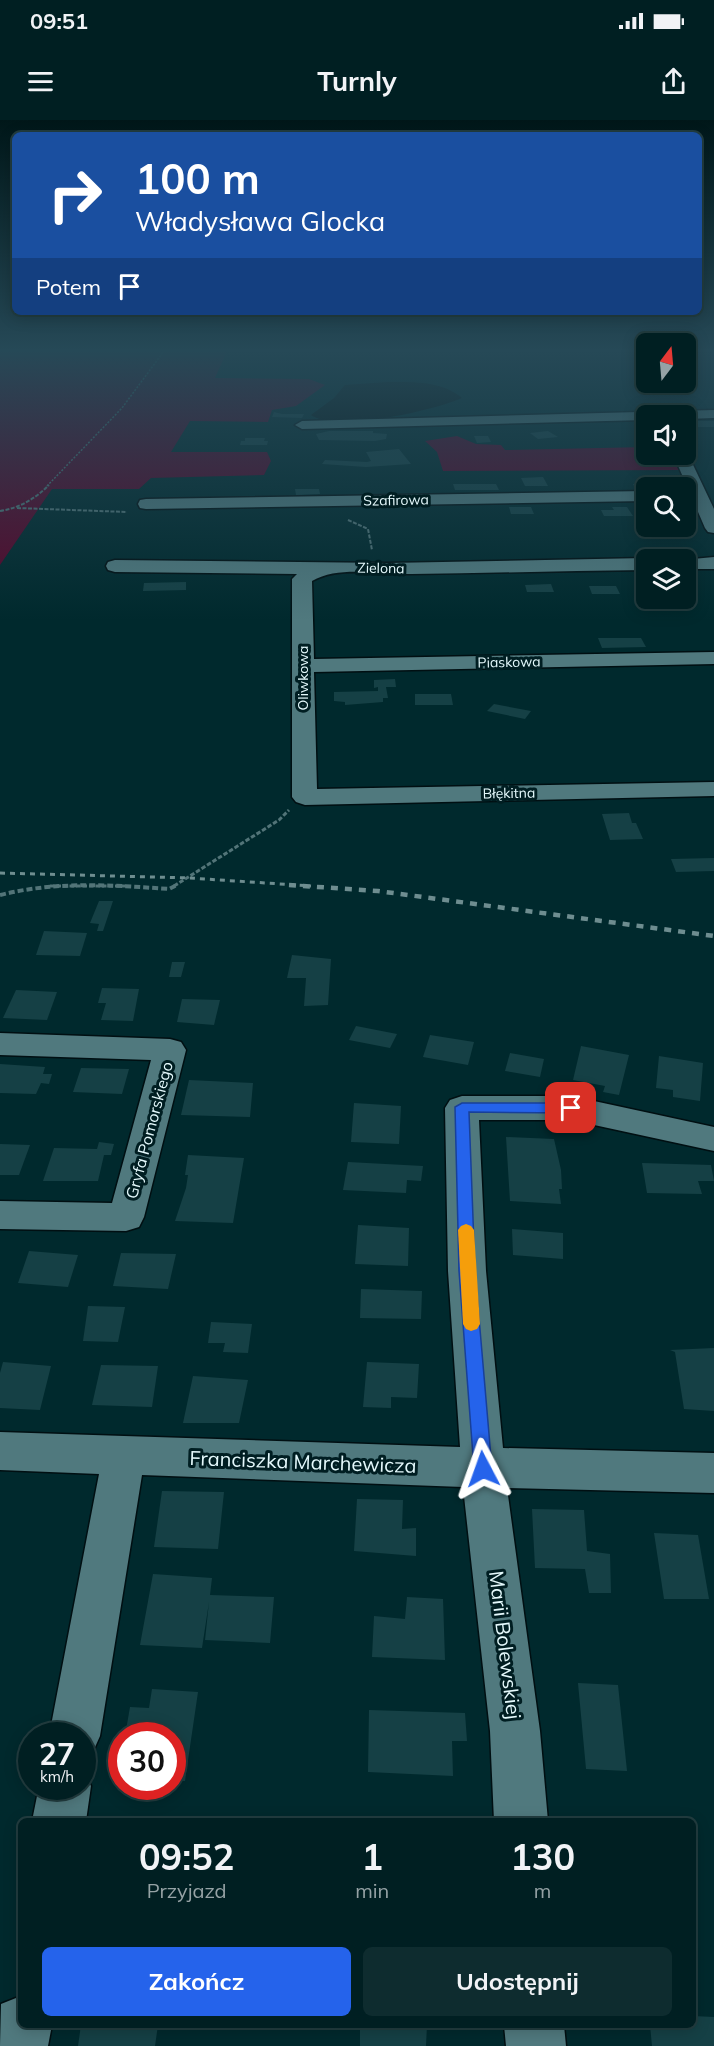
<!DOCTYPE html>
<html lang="pl">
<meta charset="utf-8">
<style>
body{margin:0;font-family:Mulish,sans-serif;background:#0e2c2f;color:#f1f3f6;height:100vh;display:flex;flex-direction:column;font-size:22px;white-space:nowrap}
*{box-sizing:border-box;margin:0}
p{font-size:20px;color:#95a2a5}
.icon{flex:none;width:33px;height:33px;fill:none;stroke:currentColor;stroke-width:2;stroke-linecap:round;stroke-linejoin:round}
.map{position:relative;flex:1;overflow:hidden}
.sheet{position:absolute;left:18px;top:1698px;width:678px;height:210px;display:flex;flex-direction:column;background:#001f22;border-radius:9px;box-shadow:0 3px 15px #0003,0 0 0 2px #223d40}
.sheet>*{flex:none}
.top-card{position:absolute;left:12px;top:12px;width:690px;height:183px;border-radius:9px;box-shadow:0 3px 15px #0003,0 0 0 2px #223d40;background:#1a4fa0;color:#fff;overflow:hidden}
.needle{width:39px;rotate:16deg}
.fabs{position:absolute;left:636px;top:213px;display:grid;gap:12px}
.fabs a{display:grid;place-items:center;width:60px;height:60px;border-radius:9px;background:#001f22;box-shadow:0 3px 15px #0003,0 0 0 2px #223d40;font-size:30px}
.speed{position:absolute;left:18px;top:1602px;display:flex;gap:12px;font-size:30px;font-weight:700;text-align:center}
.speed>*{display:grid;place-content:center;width:78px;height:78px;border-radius:50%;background:#001f22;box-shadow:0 3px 15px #0003,0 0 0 2px #223d40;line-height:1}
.speed small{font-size:15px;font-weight:400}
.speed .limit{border:9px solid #d22;background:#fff;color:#111}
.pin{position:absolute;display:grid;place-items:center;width:51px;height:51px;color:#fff;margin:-26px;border-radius:12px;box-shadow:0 3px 9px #0006}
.me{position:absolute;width:66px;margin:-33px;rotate:356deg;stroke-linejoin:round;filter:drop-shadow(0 0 4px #0008)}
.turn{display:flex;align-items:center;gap:21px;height:126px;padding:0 24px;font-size:27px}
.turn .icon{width:78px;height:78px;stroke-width:2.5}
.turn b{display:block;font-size:42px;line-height:51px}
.then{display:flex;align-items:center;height:57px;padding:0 24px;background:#0003;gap:12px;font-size:22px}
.eta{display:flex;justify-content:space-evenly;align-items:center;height:102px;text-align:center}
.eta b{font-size:36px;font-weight:700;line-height:42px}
.cta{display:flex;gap:12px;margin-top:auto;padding:12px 24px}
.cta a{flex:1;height:69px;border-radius:9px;background:#2563eb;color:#fff;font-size:24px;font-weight:700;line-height:69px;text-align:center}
.cta a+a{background:#0e2c2f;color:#f1f3f6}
.status{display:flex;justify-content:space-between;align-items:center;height:42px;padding:0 30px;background:#001f22;direction:ltr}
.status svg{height:16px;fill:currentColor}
header{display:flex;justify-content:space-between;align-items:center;height:78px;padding:0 24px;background:#001f22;font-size:27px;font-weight:700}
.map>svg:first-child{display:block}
</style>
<div class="status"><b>09:51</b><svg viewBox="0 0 49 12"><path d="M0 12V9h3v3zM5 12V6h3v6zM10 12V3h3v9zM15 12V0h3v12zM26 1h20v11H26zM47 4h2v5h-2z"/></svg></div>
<header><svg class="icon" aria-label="menu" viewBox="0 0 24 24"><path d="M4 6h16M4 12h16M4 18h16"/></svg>Turnly<svg class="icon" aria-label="share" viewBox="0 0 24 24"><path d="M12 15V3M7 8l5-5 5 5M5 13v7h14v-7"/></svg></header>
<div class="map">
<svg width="714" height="1926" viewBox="0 0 714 1926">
<rect width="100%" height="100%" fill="#00292d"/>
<g fill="#560529">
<path d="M0,231H227L215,258L309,259L325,265L296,286L272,290L268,302L190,301L171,332H267L271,341L264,355L151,358L139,369H52L0,445Z"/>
<path d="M457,316L476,324L501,325L505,330L646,327V334L675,335L682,350L443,351L437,332L425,321Z"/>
</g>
<path fill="#010f11" d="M388,262C413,262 442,261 462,278C435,290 336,313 311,295L334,278L345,265Z"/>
<g fill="#154045">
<path d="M274,292L282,294H304L302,298L272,297Z"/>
<path d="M692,301H714V307H697Z"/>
<path d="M329,311H373V313L387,314L386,319L375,321L319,320L316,314Z"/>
<path d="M548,311L558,317L538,319L530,313Z"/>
<path d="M474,316H488L491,322L477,323Z"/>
<path d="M245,318H265L264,321H268L267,325H240L241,321H245Z"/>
<path d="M399,329L411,344L366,347L322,344L325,340L367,342L371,341L366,332Z"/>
<path d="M543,357L548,366H525L521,358Z"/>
<path d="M453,364H496L499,370H455Z"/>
<path d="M633,364H670L672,368H635Z"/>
<path d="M295,369H319L320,374L296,375Z"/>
<path d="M509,387H531L534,394H511Z"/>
<path d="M612,387H627L633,396H604L601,390H614Z"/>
<path d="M186,462V470L143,471L144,463Z"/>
<path d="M551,464L554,472H527L525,465Z"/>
<path d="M589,466H616L620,474H592Z"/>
<path d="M598,518H641L646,527L602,528Z"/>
<path d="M395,559L396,567H386L388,578H383V582L345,585V582L334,581V572L378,571V567L374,568V560Z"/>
<path d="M415,574H451L453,585H415Z"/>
<path d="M494,584L531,591L525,599L487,591Z"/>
<path d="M629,693L632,703H636L643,719L610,720L602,694Z"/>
<path d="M714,738V751L676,752L671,739Z"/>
<path d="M99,781H113L103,811H97L99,804L90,803Z"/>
<path d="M44,811L87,813L80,836L36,835Z"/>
<path d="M292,835L331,839L328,885L304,886L306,858H287Z"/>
<path d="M172,842H185L181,857H169Z"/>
<path d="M102,868L139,869L133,901L101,900L106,883H98Z"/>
<path d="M16,870L57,872L47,900L3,898Z"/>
<path d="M182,879L220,880L214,905L177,902Z"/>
<path d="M356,906L397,914L390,928L349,920Z"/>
<path d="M430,915L474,922L468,945L423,937Z"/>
<path d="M581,926L629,935L619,975L603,972L605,966L573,960Z"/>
<path d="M510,933L544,939L540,957L505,951Z"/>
<path d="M659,936L703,943L700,981L673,977V970L656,968Z"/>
<path d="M0,944L45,947L43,954H52L49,964L41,963L36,974L0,973Z"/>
<path d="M81,948L129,949L122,974L73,972Z"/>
<path d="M189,960L253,963L250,997L181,995Z"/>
<path d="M354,983L401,986L399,1024L351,1022Z"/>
<path d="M506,1017L554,1019L561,1050L562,1069H559L561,1084L510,1081Z"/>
<path d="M99,1022L114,1024L111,1035H104L98,1061H43L54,1028L97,1029Z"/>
<path d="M0,1024L30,1025L19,1055H0Z"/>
<path d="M188,1035L244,1038L233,1103L175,1101L186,1068L188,1055H185Z"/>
<path d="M348,1042L423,1046L421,1061L407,1060L406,1073L343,1070Z"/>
<path d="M642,1043L711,1045L714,1061H698L702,1074L647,1073Z"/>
<path d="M358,1105L409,1108L408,1146L355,1144Z"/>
<path d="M512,1109L563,1113V1139L513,1135Z"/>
<path d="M29,1131L78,1135L68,1167L18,1163Z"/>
<path d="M121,1133L176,1134L168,1169L113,1166Z"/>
<path d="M361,1169L422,1171L421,1199L360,1198Z"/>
<path d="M88,1186L125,1187L118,1222L83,1221Z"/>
<path d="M211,1202L252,1204L248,1233L223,1232L225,1223H208Z"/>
<path d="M714,1228V1291L684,1289L675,1232L670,1230Z"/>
<path d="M3,1242L51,1246L40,1290L0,1288V1253Z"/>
<path d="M367,1242L419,1244L417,1278L391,1277V1288L363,1287Z"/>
<path d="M101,1245L158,1246L152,1287L92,1285Z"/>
<path d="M193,1256L248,1260L239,1303H183Z"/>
<path d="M162,1371L224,1372L218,1429L154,1427Z"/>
<path d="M357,1379L403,1380L402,1409L416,1408V1436L354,1431Z"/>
<path d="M532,1389L584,1390L587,1431L610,1434L611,1473H589L585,1449L535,1448Z"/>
<path d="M654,1413L698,1415L709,1479H664Z"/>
<path d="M153,1454L212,1458L210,1475L274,1477L270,1523L205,1520L209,1482L202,1528L140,1525Z"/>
<path d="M407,1477L443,1479L445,1540L372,1537L374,1496L405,1499Z"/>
<path d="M578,1563L618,1565L627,1651L586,1649Z"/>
<path d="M152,1569L198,1572L185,1661H172V1616H125L130,1587L149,1588Z"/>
<path d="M369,1590L465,1593L467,1621H452L453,1656L368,1652Z"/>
<path d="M693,1896L714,1897V1926H652L650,1905H693Z"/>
<path d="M81,1905H158L155,1926H78Z"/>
<path d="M360,1905H427L426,1926H360Z"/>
</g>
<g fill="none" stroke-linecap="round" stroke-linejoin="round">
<g stroke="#000f12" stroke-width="3">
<g id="minor">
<path d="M714,290V298L686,299V296H646V300L302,309L295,305L302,301Z"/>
<path d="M686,330L714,389V413L708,412L705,408L673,334H686Z"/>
<path d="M646,371V381L146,389L140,388L138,384L140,380L146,379Z"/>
<path d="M714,437V449H686V440H682Z"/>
<path d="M646,438L650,440H646V450C568,451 489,453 411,454C379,455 340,445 312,461L314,539L714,532V544L314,552L317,669L714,662V676L305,685L296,682L292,677V459L297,454L115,452L108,450L106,446L108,442L115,440L388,443Z"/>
<path d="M0,913L170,919L181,922L186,930L144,1097L139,1107L126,1111L0,1109V1081L112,1083L151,940L0,935Z"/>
<path d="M462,976H571L714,1007V1031L571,1000H479L486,1151L503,1328L714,1333V1373L507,1368L540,1611L548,1701H494L490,1611L463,1367L142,1355L100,1616L92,1634L82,1638V1616H49L99,1354L0,1350V1312L460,1327L448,1151L445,988L450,980Z"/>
<path d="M82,1647L91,1666L86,1701H32L39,1666H82Z"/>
<path d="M21,1876V1905H52L48,1926H0L1,1884Z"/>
<path d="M504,1905H564L566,1926H506Z"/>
</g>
</g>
<path stroke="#527478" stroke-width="1.5" stroke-dasharray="2 1.5" stroke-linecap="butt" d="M47,366L122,288L164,231"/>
<g stroke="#527478" stroke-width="2" stroke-dasharray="4 1.5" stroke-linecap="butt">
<path d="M17,388L127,392"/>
<path d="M0,391C19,388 35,379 49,365"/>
<path d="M348,400L368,409L372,430"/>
</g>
<g stroke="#527478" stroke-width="3" stroke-dasharray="4.5 2" stroke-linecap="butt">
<path d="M50,766H127"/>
<path d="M174,766L279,700L289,690"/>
</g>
<path stroke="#527478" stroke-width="4" stroke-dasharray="6 3" stroke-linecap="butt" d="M0,775C56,761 112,765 169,769L177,765"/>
<use href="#minor" fill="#50797e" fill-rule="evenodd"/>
<path stroke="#6e8d90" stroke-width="3" stroke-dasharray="5 5" stroke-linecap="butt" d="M0,753L190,758L311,766"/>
<path stroke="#6e8d90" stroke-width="4.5" stroke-dasharray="7 7" stroke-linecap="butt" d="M289,765L378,771L714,816"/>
</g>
<linearGradient id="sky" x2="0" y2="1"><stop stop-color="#001719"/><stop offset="0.46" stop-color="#264957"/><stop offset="1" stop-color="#264957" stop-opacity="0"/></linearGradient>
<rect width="714" height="501" fill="url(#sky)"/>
<path fill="#2563eb" stroke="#184099" stroke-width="1.5" d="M462,983H571L578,988L571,993L469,992L475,1151L492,1349L489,1355L483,1357L476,1355L474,1349L459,1151L455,987Z"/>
<path fill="#f59e0b" d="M466,1104L471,1106L474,1110L480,1204L477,1209L471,1211L466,1209L463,1204L458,1110L461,1106Z"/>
<g text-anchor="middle" stroke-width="6" stroke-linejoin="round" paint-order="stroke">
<g font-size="14" fill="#e4f9fc" stroke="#001e22">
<text transform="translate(396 380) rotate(-1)" y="5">Szafirowa</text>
<text transform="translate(381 448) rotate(1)" y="5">Zielona</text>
<text transform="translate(509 542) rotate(-1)" y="5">Piaskowa</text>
<text transform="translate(303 558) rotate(-90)" y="5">Oliwkowa</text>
<text transform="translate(509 673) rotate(-1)" y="5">Błękitna</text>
</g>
<g font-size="16" fill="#e4f9fc" stroke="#001e22">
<text transform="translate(149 1010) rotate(-75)" y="6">Gryfa Pomorskiego</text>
</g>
<g font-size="20" fill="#e4f9fc" stroke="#001e22">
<text transform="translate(303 1342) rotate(2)" y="7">Franciszka Marchewicza</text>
<text transform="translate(505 1525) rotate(83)" y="7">Marii Bolewskiej</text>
</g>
</g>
</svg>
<div class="fabs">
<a><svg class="needle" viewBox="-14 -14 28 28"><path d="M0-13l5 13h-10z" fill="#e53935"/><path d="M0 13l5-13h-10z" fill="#95a2a5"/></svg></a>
<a><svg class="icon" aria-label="sound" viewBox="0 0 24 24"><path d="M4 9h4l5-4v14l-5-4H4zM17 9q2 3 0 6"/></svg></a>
<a><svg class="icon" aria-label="search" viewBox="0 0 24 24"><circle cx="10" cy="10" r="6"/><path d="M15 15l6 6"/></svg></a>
<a><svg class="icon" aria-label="layers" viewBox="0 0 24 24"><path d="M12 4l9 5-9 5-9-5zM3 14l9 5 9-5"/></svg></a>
</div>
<div class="speed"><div>27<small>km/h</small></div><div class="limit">30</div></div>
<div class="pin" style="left:571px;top:988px;background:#d93025"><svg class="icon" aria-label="arrive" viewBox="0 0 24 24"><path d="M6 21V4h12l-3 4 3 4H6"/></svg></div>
<svg class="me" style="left:483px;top:1349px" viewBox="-20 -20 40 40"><path d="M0-17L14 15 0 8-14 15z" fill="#2563eb" stroke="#fff" stroke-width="4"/></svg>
<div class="top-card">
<div class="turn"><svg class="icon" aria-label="right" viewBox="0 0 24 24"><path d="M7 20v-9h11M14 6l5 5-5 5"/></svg><div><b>100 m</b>Władysława Glocka</div></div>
<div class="then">Potem<svg class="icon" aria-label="arrive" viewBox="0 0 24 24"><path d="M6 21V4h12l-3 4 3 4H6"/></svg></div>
</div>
<section class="sheet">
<div class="eta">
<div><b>09:52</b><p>Przyjazd</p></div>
<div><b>1</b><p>min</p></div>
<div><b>130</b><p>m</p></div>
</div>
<div class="cta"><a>Zakończ</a><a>Udostępnij</a></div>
</section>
</div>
